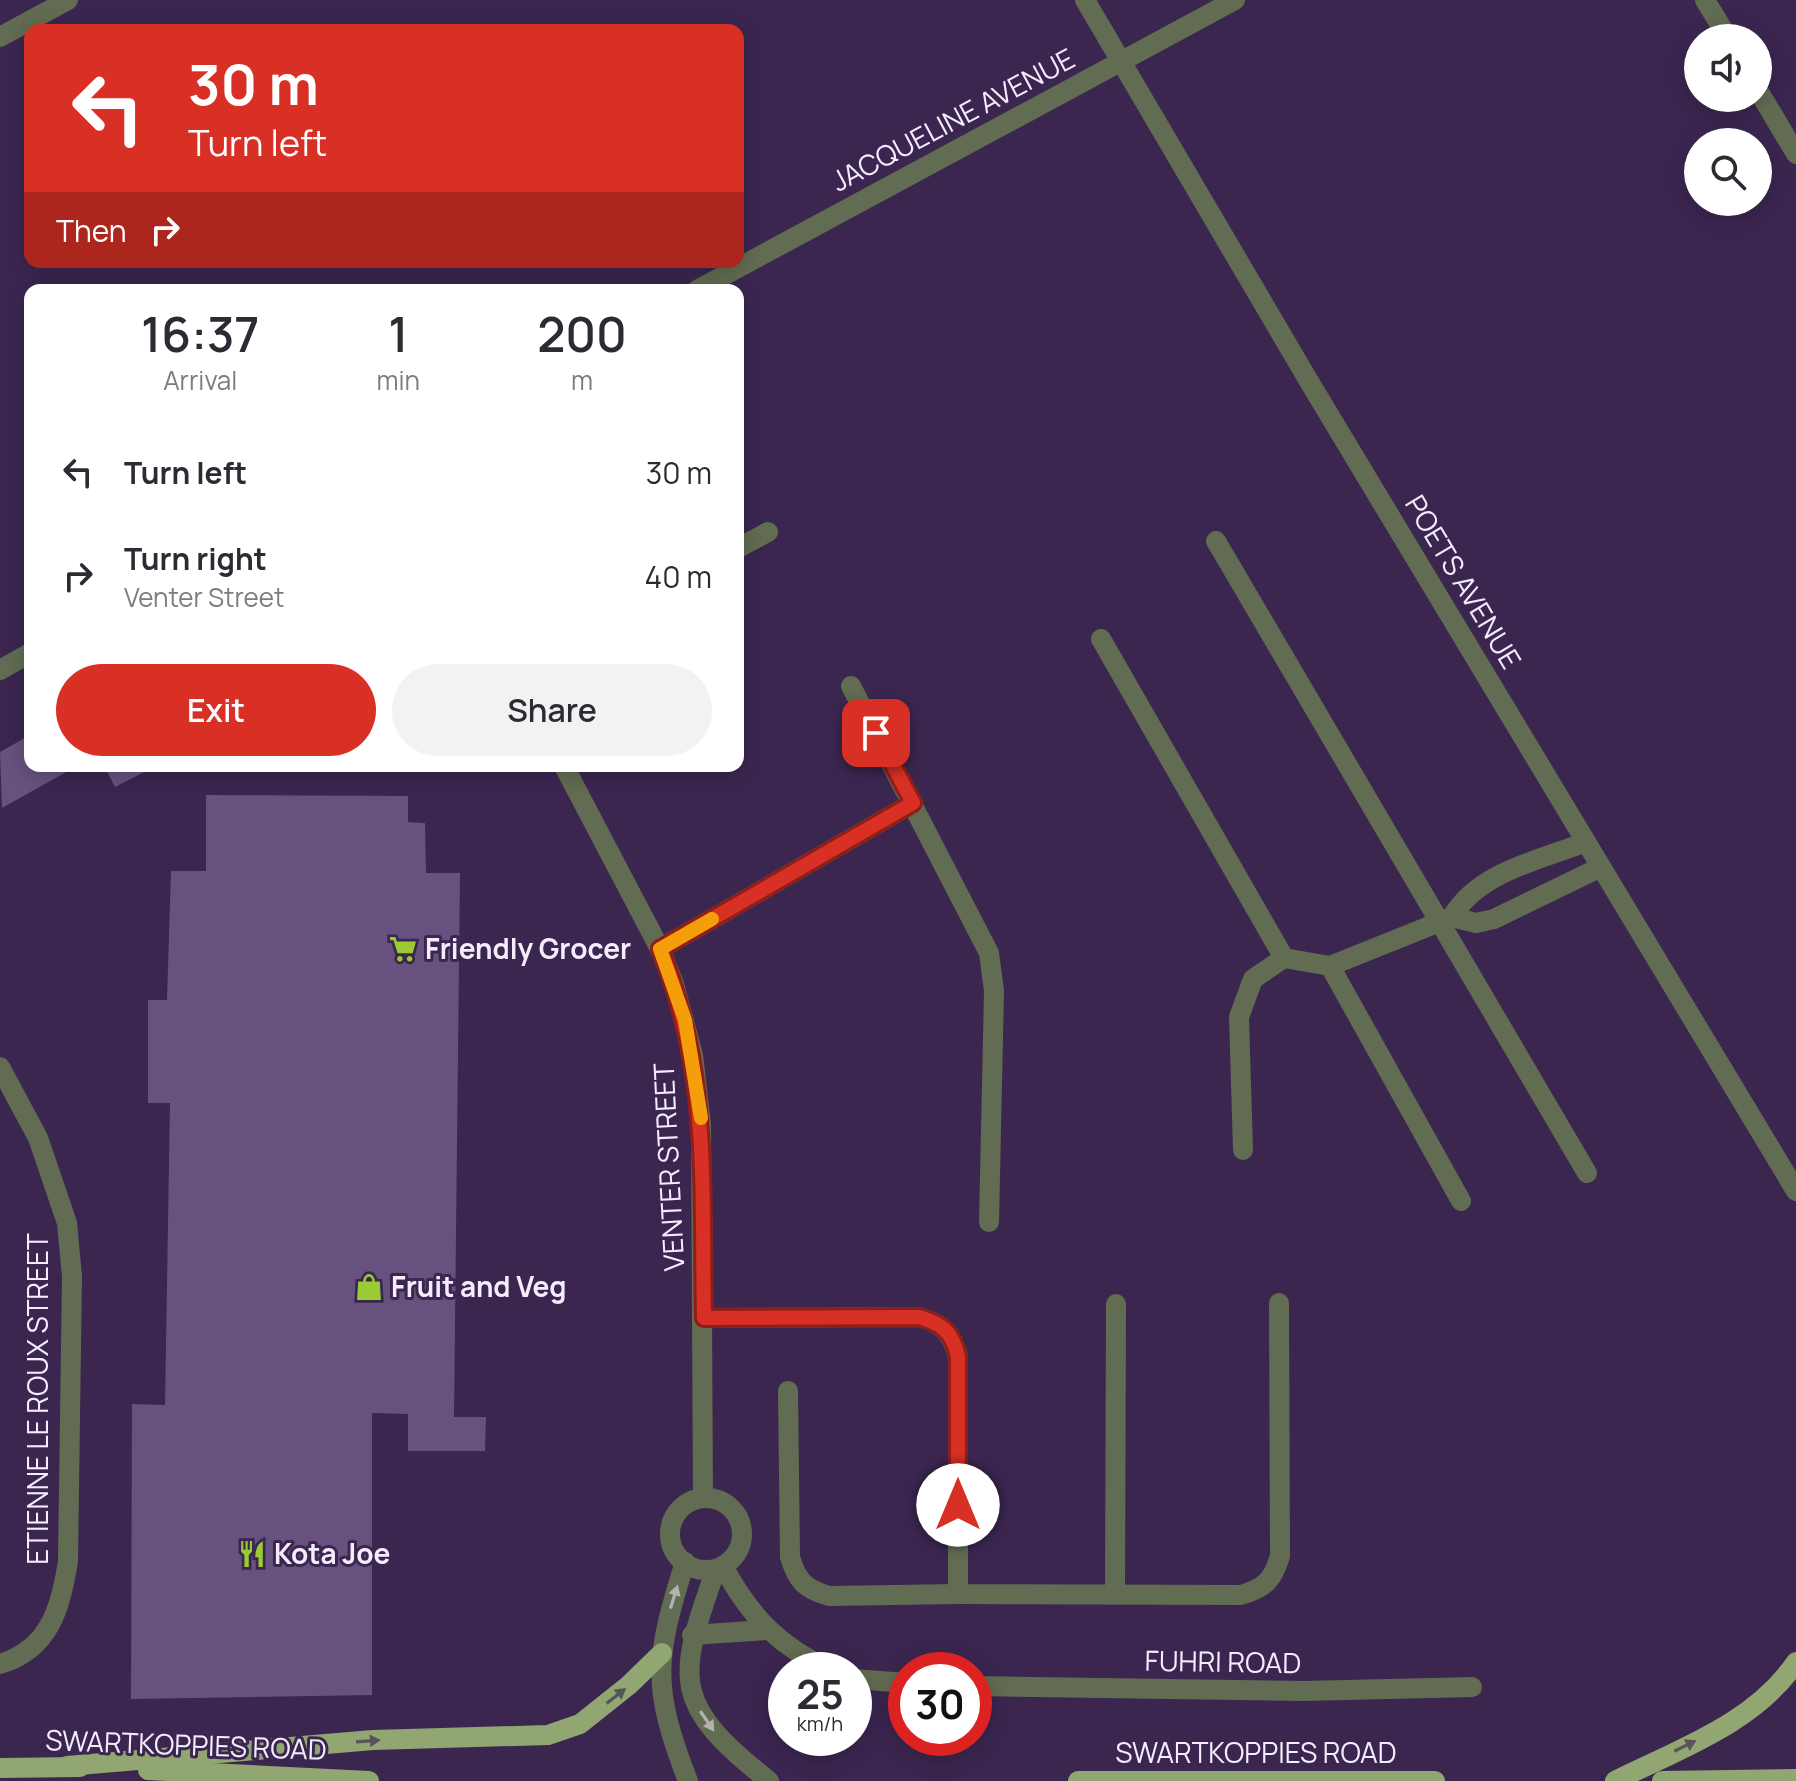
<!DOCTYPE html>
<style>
body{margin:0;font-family:Manrope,sans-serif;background:#f2f2f3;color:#2b2b33;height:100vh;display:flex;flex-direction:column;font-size:30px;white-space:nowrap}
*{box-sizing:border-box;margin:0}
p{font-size:26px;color:#7c7c81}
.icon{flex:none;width:44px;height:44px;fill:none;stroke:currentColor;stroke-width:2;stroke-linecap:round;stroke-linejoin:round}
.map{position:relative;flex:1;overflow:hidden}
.sheet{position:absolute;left:24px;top:284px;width:720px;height:488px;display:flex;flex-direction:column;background:#fff;border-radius:16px;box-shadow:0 4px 20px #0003}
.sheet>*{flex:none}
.hud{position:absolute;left:24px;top:24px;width:720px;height:244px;border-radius:16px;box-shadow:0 4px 20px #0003;background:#d93025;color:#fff;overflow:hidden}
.buttons{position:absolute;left:1684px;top:24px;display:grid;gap:16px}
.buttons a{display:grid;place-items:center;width:88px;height:88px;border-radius:50%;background:#fff;box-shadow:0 4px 20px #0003;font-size:40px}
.speed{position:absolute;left:768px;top:1652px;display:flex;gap:16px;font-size:40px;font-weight:700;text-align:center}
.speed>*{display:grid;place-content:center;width:104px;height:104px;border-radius:50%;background:#fff;box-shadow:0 4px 20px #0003;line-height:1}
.speed small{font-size:20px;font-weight:400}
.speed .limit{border:12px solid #d22;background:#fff;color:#111}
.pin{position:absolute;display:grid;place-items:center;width:68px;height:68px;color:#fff;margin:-34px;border-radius:16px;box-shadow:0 4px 12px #0006}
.me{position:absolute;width:88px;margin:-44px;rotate:0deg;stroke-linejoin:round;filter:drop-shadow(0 0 6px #0008)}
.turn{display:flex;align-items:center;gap:28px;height:168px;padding:0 32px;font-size:36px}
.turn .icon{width:104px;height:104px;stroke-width:2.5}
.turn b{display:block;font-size:56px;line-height:68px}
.then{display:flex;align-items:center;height:76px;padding:0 32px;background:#0003;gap:16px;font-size:30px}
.eta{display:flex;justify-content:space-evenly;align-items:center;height:136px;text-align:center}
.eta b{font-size:48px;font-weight:600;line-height:56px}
.button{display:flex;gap:16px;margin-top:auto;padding:16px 32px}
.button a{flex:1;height:92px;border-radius:48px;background:#d93025;color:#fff;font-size:32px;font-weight:600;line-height:92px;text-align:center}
.button a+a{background:#f2f2f3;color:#2b2b33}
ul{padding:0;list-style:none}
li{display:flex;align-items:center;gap:24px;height:104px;padding:0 32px}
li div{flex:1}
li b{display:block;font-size:30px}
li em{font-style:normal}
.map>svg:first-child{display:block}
</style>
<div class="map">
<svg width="1796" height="1781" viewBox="0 0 1796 1781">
<rect width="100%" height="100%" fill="#3b2650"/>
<g fill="#67517f">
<path d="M30,735V766H77L2,808L0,752Z"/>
<path d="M104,766H156L115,787Z"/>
<path d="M206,795L408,796V822L425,823L426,873H460L454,1417H486L485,1451H408V1414L372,1413V1695L131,1699L132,1404L165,1405L170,1103H148V1000H167L171,871H206Z"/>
</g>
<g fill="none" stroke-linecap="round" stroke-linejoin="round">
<g stroke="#626c52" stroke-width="20">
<path d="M1085,0L1310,383L1796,1191"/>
<path d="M1705,0L1728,38"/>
<path d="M0,37L68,0"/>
<path d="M1758,90L1796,154"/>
<path d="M1216,541L1587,1173"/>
<path d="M738,548L768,532"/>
<path d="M1101,639L1284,958L1330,966L1452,917L1476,923L1494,919L1601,867"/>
<path d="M851,686L989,953L994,991L989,1222"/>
<path d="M564,766L660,949L674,984L693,1055L701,1125L703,1498"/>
<path d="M1452,917C1478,872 1540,860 1586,842"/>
<path d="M660,949L913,803"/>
<path d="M1330,966L1461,1201"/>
<path d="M0,1067L38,1138L67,1223L72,1276L68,1561C61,1607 50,1649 0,1664"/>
<path d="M1243,1150L1239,1017L1253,979L1284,958"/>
<path d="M704,1318L919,1317C943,1324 951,1332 958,1356V1594L1241,1595C1265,1588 1273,1580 1280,1556L1279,1303"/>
<path d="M788,1391L790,1557C797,1581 805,1589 829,1596L958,1594"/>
<circle cx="706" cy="1534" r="36"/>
<path d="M685,1562C655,1658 651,1686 688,1781"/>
<path d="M723,1566C749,1615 780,1648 831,1670"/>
<path d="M716,1569C676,1681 672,1704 769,1781"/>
<path d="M1115,1594L1116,1304"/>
<path d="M692,1635L766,1630"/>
<path d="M854,1679L906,1683"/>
<path d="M974,1686L1304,1691L1472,1687"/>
</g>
<g stroke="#626c52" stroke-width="20">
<path d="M697,290L1235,0"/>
<path d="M0,670L30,653"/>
</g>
<g stroke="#91a670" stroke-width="20">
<path d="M67,1766L373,1740L548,1735L580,1724L629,1685L662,1653"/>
<path d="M0,1768L80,1767"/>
<path d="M148,1770L369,1781"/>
<path d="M1078,1781H1435"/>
<path d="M1615,1781C1679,1749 1755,1723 1796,1662"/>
<path d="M1662,1781L1796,1779"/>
</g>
</g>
<defs><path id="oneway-solid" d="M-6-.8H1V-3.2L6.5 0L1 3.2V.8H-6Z" transform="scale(2)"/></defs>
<g fill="#b2b3b0">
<use href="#oneway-solid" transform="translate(674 1597) rotate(-73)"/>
<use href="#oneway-solid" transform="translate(707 1721) rotate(56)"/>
</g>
<g fill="#59535b">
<use href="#oneway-solid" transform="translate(616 1696) rotate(-38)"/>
<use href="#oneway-solid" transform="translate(368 1741) rotate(-4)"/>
<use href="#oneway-solid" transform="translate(1685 1746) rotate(-26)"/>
</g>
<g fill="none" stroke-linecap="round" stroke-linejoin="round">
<g stroke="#8d1f18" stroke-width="20">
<path id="route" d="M876,733L913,803L660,949C711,1072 701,1189 704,1318L919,1317C943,1324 952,1332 958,1356V1505"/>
</g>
<use href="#route" stroke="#d93025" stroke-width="14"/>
<path stroke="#f59e0b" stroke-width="14" d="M701,1118L685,1020L660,949L712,919"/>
</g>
<defs>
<g id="supermarket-bare" transform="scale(2.16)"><path d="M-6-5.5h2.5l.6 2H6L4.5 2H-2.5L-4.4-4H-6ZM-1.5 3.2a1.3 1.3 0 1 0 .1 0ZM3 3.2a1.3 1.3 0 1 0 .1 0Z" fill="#9bcb33" stroke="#3b2650" stroke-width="2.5" paint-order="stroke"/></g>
<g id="shop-bare" transform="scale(2.16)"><path d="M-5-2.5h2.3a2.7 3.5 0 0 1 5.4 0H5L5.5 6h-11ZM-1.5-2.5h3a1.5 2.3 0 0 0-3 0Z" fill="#9bcb33" stroke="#3b2650" stroke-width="2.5" paint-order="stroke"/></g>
<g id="restaurant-bare" transform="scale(2.16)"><path d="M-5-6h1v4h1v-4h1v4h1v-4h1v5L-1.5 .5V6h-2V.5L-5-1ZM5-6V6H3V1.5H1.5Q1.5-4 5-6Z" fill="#9bcb33" stroke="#3b2650" stroke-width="2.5" paint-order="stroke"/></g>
</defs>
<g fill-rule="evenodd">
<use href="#supermarket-bare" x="403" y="949"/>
<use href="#shop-bare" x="369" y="1287"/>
<use href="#restaurant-bare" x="252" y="1554"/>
</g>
<g text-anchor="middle" stroke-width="6" stroke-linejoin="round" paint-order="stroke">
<g font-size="28" fill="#f4edfd" stroke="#3b2650">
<text transform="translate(953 120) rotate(-28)" y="10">JACQUELINE AVENUE</text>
<text transform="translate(1463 582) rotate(59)" y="10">POETS AVENUE</text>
<text transform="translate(669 1167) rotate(-93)" y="10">VENTER STREET</text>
<text transform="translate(38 1399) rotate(-90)" y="10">ETIENNE LE ROUX STREET</text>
<text transform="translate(1223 1662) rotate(1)" y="10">FUHRI ROAD</text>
<text transform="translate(186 1745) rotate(2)" y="10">SWARTKOPPIES ROAD</text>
<text x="1256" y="1763">SWARTKOPPIES ROAD</text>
</g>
<g font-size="28" font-weight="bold" fill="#f4edfd" stroke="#3b2650" text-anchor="start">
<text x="425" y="959">Friendly Grocer</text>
<text x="391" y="1297">Fruit and Veg</text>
<text x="274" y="1564">Kota Joe</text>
</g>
</g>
</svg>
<div class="buttons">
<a><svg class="icon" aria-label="sound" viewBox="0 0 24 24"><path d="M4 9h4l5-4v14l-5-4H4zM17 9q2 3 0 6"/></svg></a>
<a><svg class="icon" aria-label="search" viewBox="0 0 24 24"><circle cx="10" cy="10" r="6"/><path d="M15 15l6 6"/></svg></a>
</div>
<div class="speed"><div>25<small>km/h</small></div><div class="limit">30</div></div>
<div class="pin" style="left:876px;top:733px;background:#d93025"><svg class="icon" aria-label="arrive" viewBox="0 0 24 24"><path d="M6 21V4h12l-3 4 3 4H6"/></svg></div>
<svg class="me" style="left:958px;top:1505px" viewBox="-20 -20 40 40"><circle r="19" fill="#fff"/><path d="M0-13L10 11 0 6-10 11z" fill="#d93025"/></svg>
<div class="hud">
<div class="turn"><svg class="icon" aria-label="left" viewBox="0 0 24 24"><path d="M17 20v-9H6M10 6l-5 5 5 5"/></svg><div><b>30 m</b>Turn left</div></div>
<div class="then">Then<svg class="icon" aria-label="right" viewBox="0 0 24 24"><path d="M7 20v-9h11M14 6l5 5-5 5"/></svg></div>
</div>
<section class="sheet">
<div class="eta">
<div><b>16:37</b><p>Arrival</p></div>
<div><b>1</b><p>min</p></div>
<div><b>200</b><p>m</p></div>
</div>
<ul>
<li><svg class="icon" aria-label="left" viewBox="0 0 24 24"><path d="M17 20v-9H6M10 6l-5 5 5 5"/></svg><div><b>Turn left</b></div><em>30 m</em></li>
<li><svg class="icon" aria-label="right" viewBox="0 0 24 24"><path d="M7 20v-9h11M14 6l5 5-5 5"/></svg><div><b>Turn right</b><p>Venter Street</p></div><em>40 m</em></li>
</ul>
<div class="button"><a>Exit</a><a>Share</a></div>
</section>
</div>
